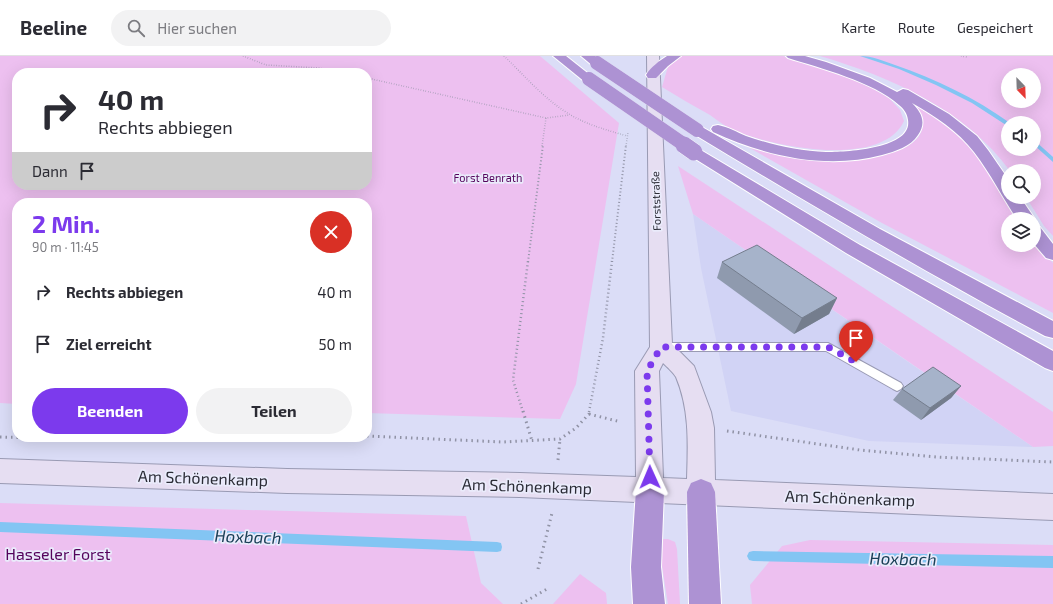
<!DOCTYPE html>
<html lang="de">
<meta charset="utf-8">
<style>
body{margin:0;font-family:"Exo 2",sans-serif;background:#f2f2f3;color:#2b2b33;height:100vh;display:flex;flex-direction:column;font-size:15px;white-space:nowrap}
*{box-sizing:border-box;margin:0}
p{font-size:13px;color:#7c7c81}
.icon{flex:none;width:22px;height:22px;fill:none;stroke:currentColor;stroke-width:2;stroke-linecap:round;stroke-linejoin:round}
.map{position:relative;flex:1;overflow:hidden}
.drawer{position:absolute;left:12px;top:142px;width:360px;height:244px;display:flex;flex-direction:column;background:#fff;border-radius:16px;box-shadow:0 4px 16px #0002}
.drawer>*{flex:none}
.guide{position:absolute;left:12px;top:12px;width:360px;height:122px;border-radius:16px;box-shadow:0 4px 16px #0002;background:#fff;color:#2b2b33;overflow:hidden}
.needle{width:26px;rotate:157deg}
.buttons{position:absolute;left:1001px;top:12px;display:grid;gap:8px}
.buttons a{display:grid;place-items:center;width:40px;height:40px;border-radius:50%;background:#fff;box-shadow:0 4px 16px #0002;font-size:20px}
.pin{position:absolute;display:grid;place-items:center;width:34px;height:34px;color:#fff;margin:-41px -17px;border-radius:50% 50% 50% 0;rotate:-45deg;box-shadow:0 0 4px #0007}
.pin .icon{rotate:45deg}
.me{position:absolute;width:44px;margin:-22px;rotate:359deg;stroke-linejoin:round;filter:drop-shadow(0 0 3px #0008)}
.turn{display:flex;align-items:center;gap:14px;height:84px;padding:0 20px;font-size:18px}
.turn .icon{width:52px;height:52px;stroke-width:2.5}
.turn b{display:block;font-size:28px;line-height:34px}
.then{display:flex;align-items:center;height:38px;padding:0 20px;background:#0003;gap:8px;font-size:15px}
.round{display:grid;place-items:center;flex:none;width:42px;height:42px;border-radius:21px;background:#f2f2f3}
.headline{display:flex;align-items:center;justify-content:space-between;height:68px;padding:0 20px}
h1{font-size:24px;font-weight:700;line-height:30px;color:#7c3aed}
.action{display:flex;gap:8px;margin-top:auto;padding:8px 20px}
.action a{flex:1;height:46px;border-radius:24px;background:#7c3aed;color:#fff;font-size:16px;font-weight:700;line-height:46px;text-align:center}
.action a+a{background:#f2f2f3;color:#2b2b33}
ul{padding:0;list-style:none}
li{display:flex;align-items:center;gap:12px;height:52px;padding:0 20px}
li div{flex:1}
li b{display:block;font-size:15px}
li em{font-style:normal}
header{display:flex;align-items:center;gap:24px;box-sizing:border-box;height:56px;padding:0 20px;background:#fff;border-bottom:1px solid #e1e1e2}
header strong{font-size:19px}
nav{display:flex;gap:22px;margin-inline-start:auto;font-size:14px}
.search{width:280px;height:36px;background:#f2f2f3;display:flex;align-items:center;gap:10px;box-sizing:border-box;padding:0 14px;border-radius:22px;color:#7c7c81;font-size:15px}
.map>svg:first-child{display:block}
</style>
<header>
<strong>Beeline</strong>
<div class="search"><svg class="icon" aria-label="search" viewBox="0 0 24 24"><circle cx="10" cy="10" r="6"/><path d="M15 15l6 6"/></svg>Hier suchen</div>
<nav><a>Karte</a><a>Route</a><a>Gespeichert</a></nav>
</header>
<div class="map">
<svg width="1053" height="548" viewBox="0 0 1053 548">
<rect width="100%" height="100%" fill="#dbddf7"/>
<path fill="#d1d3f5" d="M693,158L933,323L1033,391L869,385L731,355L701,212Z"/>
<g fill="#edc0f0" fill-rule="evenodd">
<path d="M0,0H540L619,67L576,328L560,363L367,357V147H17V348L0,347ZM17,17H367V129H17Z"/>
<path d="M680,0H783L800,5L854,23L871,31L889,42L900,54L904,65C882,113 772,91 733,74C725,70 717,64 710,59C694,50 678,41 662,31L669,7Z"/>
<path d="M820,0H1053V180L1044,170L1026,141H1034V115H1010C965,53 890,21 820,0ZM1008,19H1034V45H1008ZM1008,67H1034V93H1008Z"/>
<path d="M905,43C931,57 960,74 978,99C993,119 1002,142 1016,163H1008V189H1034V186L1053,207V257L882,167L741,87C769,91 797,94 826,98C838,99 853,103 865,102C882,101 926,91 922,67C920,57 912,50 905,43Z"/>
<path d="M678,110L1053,356V390L1033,391L693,158Z"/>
<path d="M0,447L466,460L481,527L503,548H0Z"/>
<path d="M663,483H668L675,486L677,493L680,548H668L659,491V486Z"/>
<path d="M810,484L1053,489V548H752L750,529L782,490Z"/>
<path d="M580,518L606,537L607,548H553Z"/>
</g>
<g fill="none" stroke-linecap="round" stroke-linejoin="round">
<g fill="#83c5f3" fill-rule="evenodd">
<path d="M860,0C872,0 884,5 895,9C936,23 975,42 1010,67H1008V70L1006,69L972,47L936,29L899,13Z"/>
<path d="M1034,84L1053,101V106L1034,89Z"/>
<path d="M0,466L497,486L501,487L502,491L501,495L497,496L0,476Z"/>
<path d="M753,495L1053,500V512L753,505L749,504L747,500L749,496Z"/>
</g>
<g stroke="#999ab3" stroke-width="2">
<path id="lane" d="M661,287H828L901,327L903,330L901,333L897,335L893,333L826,295H661L657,294L655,291L657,288Z"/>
</g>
<g stroke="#999ab3" stroke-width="2">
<path id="secondary" d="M647,0H659L672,288L694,310L711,356L714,372L715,424L1053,438V464L520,441L287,437L0,427V403L287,413L520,417L636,421L635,315L650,291ZM663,307C667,311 673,316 676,321C690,354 688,389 687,423L663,422L659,315Z"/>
</g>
<g stroke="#fff" stroke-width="2">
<g id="highway">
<path d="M553,0H566L595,23L593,26H585Z"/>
<path d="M581,0H595L603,7L601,10H593Z"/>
<path d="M667,0H681L668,10L656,22H648L646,19C651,11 659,5 667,0Z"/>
<path d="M786,0H805L826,6L870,22L897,36L903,33L908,34L949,58L977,80L988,94L1008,123V141H1020L1035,163L1034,164V163H1017C1002,141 991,118 974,96C958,75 935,60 912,47C921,56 927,66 918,79C910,91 896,95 882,99C826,114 765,100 713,76L711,73L713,70L718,69C728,71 737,76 746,80C772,89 799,95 826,96C845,96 913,93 908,64C907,57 904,53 899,49C874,26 820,12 788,2Z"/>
<path d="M697,70L702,71L880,173L1053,265V282L1045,280C925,216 808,147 692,77L690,74L692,71Z"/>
<path d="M694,91L699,93L860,189L1053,295V315L1045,312L846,197L689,99L686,96L689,93Z"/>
<path d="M1034,170L1040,171L1053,188V204L1046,202L1034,188Z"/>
<path d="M650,421L660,425L664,434L661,511L665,548H633L631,511L636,434L640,425Z"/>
<path d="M701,423L711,427L715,436L721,548H689L687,436L691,427Z"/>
</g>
</g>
<g stroke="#9092a5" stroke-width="1.5" stroke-dasharray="0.5 2" stroke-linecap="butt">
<path d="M243,0L266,9L319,12L343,17"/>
<path d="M504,0C525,20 544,43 569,58C587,69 607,74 627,80"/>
<path d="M961,0L967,1"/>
<path d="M367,22L546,62"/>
<path d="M542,90L546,62L570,59"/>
<path d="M626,90L628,76"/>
</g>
<g stroke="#9092a5" stroke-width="2" stroke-dasharray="1 2.5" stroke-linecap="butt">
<path d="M528,206L543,89"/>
<path d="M612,206L626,89"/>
</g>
<g stroke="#9092a5" stroke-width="2.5" stroke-dasharray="1 3" stroke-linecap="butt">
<path d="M523,356L513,324L528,205"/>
<path d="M589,356L603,282L612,205"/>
</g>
<g stroke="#9092a5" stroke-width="3" stroke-dasharray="1.5 4" stroke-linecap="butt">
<path d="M523,355L532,385"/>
<path d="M589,358L621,366"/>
<path d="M727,375L860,394L936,401L1053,406"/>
<path d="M367,380L503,386L560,383L576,372L589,358L590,355"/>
<path d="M0,381L127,384L197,381"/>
<path d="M558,404L560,383"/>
<path d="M538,513L552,457"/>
<path d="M521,548L547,533"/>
</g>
<use href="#lane" fill="#fff" fill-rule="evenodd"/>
<use href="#secondary" fill="#e6def2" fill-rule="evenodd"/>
<use href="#highway" fill="#ad92d3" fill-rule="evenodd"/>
<g stroke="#fff" stroke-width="14" stroke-linecap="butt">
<g id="highway-bridge-far1">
<path d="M597,7L697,74"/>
<path d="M589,23L686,90"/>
</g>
</g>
<g stroke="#fff" stroke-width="18" stroke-linecap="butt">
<path id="highway-bridge" d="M684,89L694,96"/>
</g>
<use href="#highway-bridge-far1" stroke="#ad92d3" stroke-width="14"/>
<use href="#highway-bridge" stroke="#ad92d3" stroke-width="17"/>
</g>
<g fill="#8f9aae">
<path d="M722,206L837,242L829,258L794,278L717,222Z"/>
<path d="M961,330L951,342L921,364L893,344L902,333Z"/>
</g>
<g fill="#747d8d">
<path d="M837,242L829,258L794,278L802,262Z"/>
<path d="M961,330L951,342L921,364L930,352Z"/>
</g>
<g fill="#a6b3ca" stroke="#747d8d">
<path d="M757,189L837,242L802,262L722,206Z"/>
<path d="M933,311L961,330L930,352L902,333Z"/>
</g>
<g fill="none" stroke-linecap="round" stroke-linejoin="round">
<path stroke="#7c3aed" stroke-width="7" stroke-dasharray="0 12.6" d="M650,421L647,315L661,291H828L856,306"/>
</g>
<g text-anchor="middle" stroke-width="3.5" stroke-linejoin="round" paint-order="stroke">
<g font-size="11" fill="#54035c" stroke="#eaebfb">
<text x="488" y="126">Forst Benrath</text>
</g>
<g font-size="11" fill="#2b2c36" stroke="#eaebfb">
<text transform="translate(656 145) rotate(-92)" y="4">Forststraße</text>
</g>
<g font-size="16" fill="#2b2c36" stroke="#eaebfb">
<text transform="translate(203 422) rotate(2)" y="6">Am Schönenkamp</text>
<text transform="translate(527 430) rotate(2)" y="6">Am Schönenkamp</text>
<text transform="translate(850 442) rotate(2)" y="6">Am Schönenkamp</text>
</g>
<g font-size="16" fill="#54035c" stroke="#eaebfb">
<text x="58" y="504">Hasseler Forst</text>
</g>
<g font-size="17" font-style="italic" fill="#1b4058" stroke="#eaebfb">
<text transform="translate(248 481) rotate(2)" y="6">Hoxbach</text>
<text transform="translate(903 503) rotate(1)" y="6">Hoxbach</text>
</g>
</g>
</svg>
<div class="buttons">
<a><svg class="needle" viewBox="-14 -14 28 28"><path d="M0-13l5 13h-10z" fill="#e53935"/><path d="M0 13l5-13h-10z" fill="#7c7c81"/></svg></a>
<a><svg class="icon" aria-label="sound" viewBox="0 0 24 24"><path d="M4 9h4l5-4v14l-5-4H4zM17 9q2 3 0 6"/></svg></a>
<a><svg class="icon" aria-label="search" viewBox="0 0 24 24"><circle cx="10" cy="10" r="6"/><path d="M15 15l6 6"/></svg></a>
<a><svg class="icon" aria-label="layers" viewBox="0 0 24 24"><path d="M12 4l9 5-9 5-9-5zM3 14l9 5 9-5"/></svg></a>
</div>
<div class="pin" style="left:856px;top:306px;background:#d93025"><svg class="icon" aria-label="arrive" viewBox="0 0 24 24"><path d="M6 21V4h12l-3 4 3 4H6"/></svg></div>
<svg class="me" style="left:650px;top:421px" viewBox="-20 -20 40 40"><path d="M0-17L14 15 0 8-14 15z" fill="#7c3aed" stroke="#fff" stroke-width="4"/></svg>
<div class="guide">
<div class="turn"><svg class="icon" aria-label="right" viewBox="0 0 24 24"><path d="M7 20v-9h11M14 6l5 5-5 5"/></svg><div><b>40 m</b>Rechts abbiegen</div></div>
<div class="then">Dann<svg class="icon" aria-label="arrive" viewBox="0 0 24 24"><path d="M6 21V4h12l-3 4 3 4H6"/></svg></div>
</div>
<section class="drawer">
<div class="headline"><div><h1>2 Min.</h1><p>90 m · 11:45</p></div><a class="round" style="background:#d93025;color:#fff"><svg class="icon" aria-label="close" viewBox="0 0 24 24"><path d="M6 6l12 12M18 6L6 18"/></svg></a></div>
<ul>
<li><svg class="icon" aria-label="right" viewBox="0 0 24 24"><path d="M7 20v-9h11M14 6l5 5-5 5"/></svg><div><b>Rechts abbiegen</b></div><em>40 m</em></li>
<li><svg class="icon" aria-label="arrive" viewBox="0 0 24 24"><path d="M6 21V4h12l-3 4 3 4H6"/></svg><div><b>Ziel erreicht</b></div><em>50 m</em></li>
</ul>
<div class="action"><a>Beenden</a><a>Teilen</a></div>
</section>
</div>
